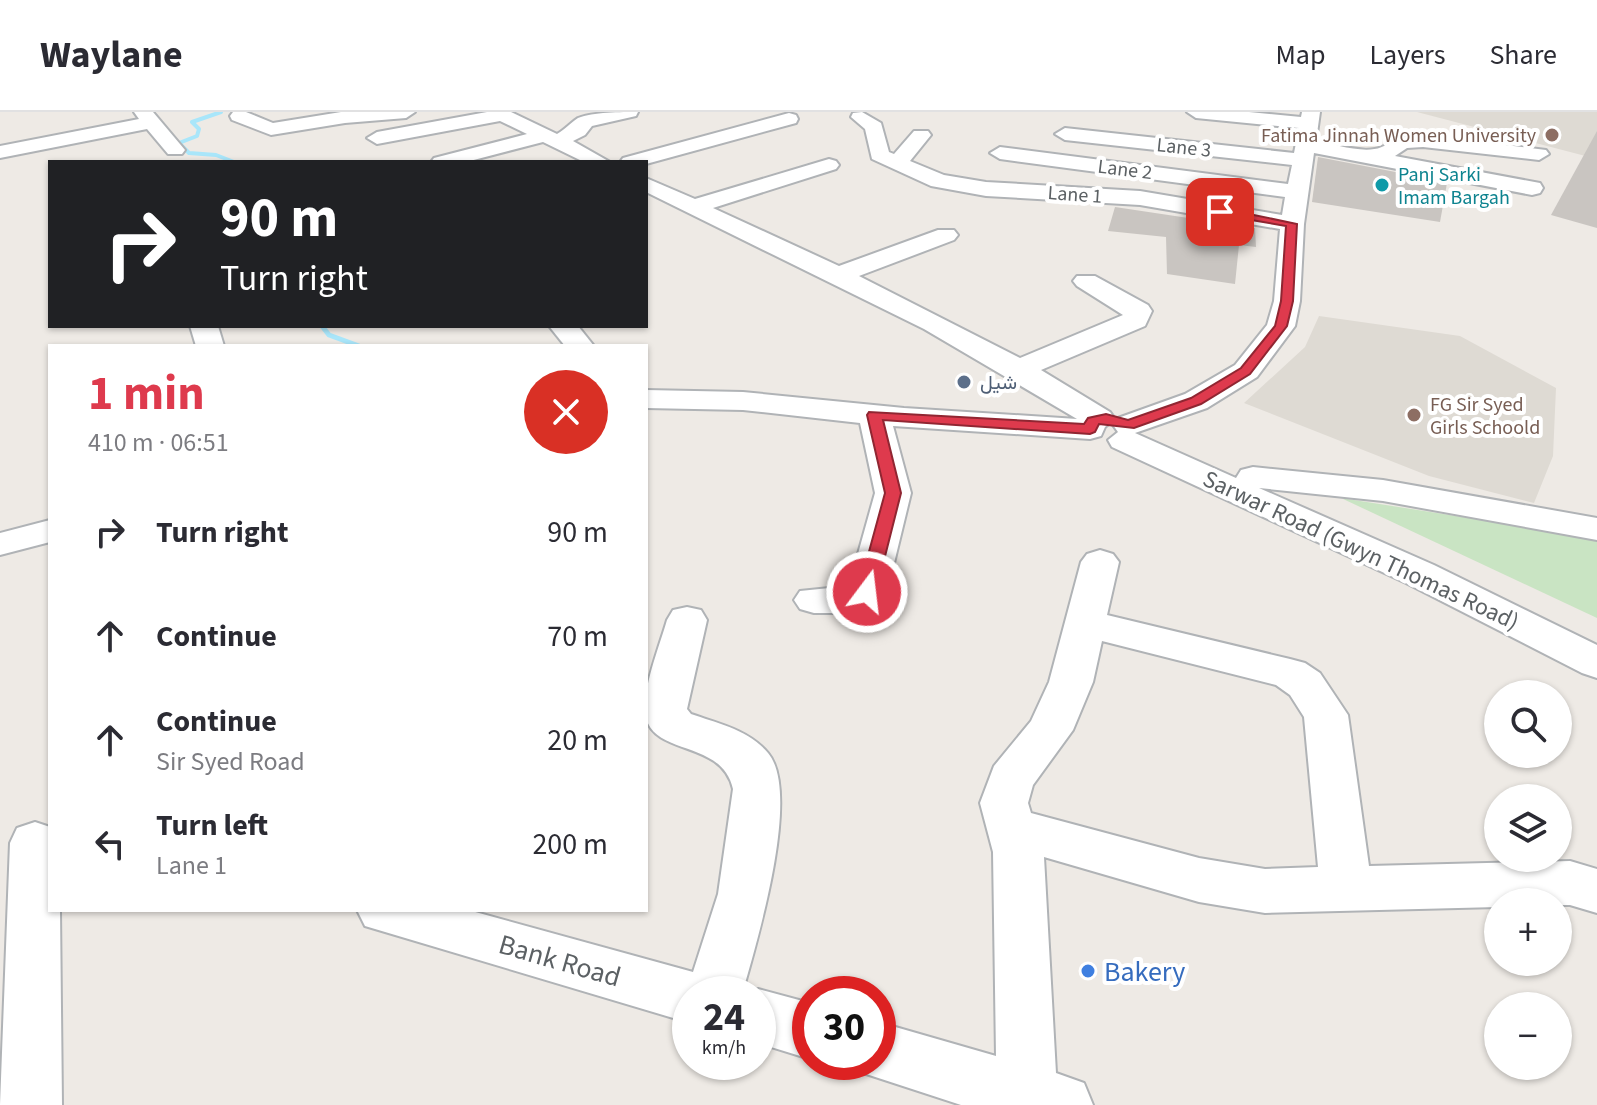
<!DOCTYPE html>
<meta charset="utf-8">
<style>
body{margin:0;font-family:"Source Sans 3",Vazirmatn,sans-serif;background:#f7f7f7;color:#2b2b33;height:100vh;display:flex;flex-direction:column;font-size:30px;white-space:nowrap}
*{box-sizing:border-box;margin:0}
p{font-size:26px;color:#7c7c81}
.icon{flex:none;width:44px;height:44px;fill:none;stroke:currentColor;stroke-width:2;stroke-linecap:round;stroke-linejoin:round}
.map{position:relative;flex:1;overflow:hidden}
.sheet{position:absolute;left:48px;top:232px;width:600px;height:568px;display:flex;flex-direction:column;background:#fff;border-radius:0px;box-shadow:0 2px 6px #0004}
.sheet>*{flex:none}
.banner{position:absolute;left:48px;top:48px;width:600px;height:168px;border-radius:0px;box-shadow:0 2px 6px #0004;background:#202124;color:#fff;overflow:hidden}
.tools{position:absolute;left:1484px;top:568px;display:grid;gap:16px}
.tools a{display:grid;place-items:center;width:88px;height:88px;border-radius:50%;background:#fff;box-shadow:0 2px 6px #0004;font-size:40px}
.speed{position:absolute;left:672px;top:864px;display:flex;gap:16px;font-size:40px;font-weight:700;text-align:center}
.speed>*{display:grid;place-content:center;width:104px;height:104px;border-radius:50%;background:#fff;box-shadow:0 2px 6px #0004;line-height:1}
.speed small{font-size:20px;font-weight:400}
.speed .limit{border:12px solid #d22;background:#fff;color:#111}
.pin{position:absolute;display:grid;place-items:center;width:68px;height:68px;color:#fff;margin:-34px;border-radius:16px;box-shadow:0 4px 12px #0006}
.me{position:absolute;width:88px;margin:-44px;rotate:15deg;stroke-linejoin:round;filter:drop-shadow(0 0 6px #0008)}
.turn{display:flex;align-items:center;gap:28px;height:168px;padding:0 40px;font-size:36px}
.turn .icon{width:104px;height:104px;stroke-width:2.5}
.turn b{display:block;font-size:56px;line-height:68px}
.round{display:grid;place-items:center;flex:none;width:84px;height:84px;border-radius:42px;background:#f7f7f7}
.headline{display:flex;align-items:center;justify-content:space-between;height:136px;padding:0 40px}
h1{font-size:48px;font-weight:700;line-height:60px;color:#de3a4d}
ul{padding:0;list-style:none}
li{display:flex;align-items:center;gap:24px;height:104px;padding:0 40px}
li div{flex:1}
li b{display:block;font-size:30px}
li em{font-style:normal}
header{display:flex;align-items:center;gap:48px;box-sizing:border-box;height:112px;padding:0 40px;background:#fff;border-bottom:2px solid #e1e1e2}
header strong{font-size:38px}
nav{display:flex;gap:44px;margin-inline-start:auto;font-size:28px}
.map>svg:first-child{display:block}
</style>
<header>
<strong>Waylane</strong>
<nav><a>Map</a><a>Layers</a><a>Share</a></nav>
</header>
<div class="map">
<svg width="1597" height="993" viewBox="0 0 1597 993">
<rect width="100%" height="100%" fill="#eeeae5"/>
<g fill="#dedad3">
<path d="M1417,0H1597V47Z"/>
<path d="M1319,204L1460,224L1556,276L1553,344L1534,391L1429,364L1244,291L1305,235Z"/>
</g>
<path fill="#c9e4c3" d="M1341,386L1597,426V506Z"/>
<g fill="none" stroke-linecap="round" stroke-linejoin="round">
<path stroke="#a9e6fa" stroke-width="4" d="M221,0L192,10L199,17L197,24L179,31L189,41L216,43L234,50"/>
<path stroke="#a9e6fa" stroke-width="5" d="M322,214L329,223L359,234"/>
</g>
<g fill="#c9c5c1">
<path d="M1597,19V116L1551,103Z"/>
<path d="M1318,45L1442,69L1447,71L1440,110L1312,90Z"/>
<path d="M1115,95L1255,116L1256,135L1239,133L1235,172L1167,162L1166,125L1108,119Z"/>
</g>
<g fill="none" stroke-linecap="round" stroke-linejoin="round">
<g stroke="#b0b3b6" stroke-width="4">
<g id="minor">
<path d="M134,0H153L185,38L182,42H168L147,17L0,46V34L139,7Z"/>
<path d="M233,0H246L273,11L341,0H415L406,6L345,11L271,23L232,8L230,4Z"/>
<path d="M487,0H511L557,22C566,17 570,11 578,6C593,0 621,0 638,0L636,4L592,14L585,23L573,29L610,50H584L543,30L466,50H431L434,46L527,22L500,9L377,32L367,26L377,20Z"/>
<path d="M862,0L881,11L889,40L894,42L914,19H928L931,23L910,49L944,63L986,70L1140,79L1282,103L1285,85L1000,47L990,41L1000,35L1288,72L1292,53L1065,28L1055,22L1065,16L1294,41L1299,16L1196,6L1187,0H1249L1301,5L1302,0H1320L1316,29C1336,32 1379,48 1391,27L1423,23L1546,38L1549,42L1539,48L1423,35L1407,36L1395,44L1540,71L1543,76L1540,81L1532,83L1314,41L1304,112L1300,189L1295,214L1257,265L1207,296L1135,321L1236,366L1241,358L1253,355L1383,368L1597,406V428L1383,389L1259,376L1434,453L1597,533V566L1582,561L1406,471L1112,335L1108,328L1118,320L1113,313L1118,306L1185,282L1235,253L1267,213L1274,189L1280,117L1140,93L986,84L931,74L872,47L865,17L851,5L853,1Z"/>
<path d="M789,1L796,3L798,7L796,11L646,52L620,50L623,46Z"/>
<path d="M829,47L836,49L839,53L836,57L713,96L839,154L938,118H954L958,123L954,128L859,164L1020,246L1123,203L1077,174L1073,169L1077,164H1095L1148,193L1152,199L1145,214L1041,258L1110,300L1115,307L1105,315L1101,324L1090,327L893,314L911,381L887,480L870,497L856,501H814L800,497L794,488L800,479L849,474L875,381L860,311L743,298L646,296V278L743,280L904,296L1077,307L924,217L646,80V66L695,87Z"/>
<path d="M190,214H218L224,234H196Z"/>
<path d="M549,214H578L594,234H565Z"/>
<path d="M50,408V430L0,443V421Z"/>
<path d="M1100,438L1113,442L1119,450L1107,503L1290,547L1305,551L1320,561L1348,603L1369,754L1570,749L1597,757V801L1570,793H1558V790H1498V795L1265,801L1199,790L1044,745L1056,961L1084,971L1093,993H961L857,959L853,950H878V910L996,944L993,740L980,691L994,654L1031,609L1049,570L1081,450L1087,442ZM1102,529L1276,573L1290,583L1304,605L1318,755L1265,757L1199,746L1031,701L1028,691L1033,673L1073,618L1093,570Z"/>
<path d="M687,495L701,498L707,508L687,597L691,602C717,611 749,618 768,641C802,681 756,833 742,882H690V911L365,814L357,798H468L693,860L718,782L733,677C722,628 656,644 646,606C640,582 660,533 667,508L673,498Z"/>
<path d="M35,710L50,715V798H60L62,993H0L10,731L17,716Z"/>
<path d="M758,877L810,891V947L758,931V882H745Z"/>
</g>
</g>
<use href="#minor" fill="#fff" fill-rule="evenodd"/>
</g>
<path fill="#de3a4d" stroke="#902632" stroke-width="2" d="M1220,96L1297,112L1293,189L1287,214L1250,262L1201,292L1134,316L1099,312L1095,320L1090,322L883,308L901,381L876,480L874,484H861L858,480L885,381L867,303L869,300L1084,312L1088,306L1106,302L1128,308L1191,286L1241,256L1275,214L1281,189L1286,114L1216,102L1215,100Z"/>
<g fill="#8d6e63" stroke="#fff" stroke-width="3">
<circle cx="1552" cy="23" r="8"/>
<circle cx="1414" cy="303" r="8"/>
</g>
<circle fill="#0f9aa8" stroke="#fff" stroke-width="3" cx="1382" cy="73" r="8"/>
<circle fill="#5c6f8a" stroke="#fff" stroke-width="3" cx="964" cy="270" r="8"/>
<circle fill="#3f7fe0" stroke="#fff" stroke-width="3" cx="1088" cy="859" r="8"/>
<g text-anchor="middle" stroke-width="8" stroke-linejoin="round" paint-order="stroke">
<g font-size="20" fill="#785e54" stroke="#fff" text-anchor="end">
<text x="1536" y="30">Fatima Jinnah Women University</text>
<text x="1430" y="299" text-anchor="start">FG Sir Syed<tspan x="1430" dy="23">Girls Schoold</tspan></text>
</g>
<g font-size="20" fill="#5c6164" stroke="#fff">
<text transform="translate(1184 35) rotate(6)" y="7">Lane 3</text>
<text transform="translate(1125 57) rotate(7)" y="7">Lane 2</text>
<text transform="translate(1075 82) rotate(4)" y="7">Lane 1</text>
</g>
<g font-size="20" fill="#0d838f" stroke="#fff" text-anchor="start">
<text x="1398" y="69">Panj Sarki<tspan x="1398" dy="23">Imam Bargah</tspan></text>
</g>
<g font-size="20" fill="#4e5e75" stroke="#fff" text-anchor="start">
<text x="980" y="277">شیل</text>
</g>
<g font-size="24" fill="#5c6164" stroke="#fff">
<text transform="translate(1361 438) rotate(25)" y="8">Sarwar Road (Gwyn Thomas Road)</text>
</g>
<g font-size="28" fill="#5c6164" stroke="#fff">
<text transform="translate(560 848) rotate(16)" y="10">Bank Road</text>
</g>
<g font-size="28" fill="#366cbe" stroke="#fff" text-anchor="start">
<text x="1104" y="869">Bakery</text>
</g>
</g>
</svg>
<div class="tools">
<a><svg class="icon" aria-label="search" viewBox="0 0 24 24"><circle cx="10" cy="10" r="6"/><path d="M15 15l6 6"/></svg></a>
<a><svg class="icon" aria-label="layers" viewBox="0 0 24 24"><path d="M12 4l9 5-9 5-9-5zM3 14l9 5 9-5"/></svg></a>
<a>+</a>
<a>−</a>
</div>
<div class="speed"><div>24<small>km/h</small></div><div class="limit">30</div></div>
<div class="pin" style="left:1220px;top:100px;background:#d93025"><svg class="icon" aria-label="arrive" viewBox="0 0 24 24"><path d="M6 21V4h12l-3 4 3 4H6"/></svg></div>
<svg class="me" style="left:867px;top:480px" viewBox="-20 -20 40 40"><circle r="17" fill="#de3a4d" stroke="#fff" stroke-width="3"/><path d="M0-11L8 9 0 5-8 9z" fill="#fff"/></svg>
<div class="banner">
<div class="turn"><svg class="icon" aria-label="right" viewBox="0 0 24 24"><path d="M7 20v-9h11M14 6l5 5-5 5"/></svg><div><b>90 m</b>Turn right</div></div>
</div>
<section class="sheet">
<div class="headline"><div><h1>1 min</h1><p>410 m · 06:51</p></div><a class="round" style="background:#d93025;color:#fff"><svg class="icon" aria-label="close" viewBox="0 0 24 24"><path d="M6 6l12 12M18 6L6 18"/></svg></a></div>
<ul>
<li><svg class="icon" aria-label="right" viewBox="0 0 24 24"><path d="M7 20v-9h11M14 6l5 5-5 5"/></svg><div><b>Turn right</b></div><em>90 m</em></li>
<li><svg class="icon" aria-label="ahead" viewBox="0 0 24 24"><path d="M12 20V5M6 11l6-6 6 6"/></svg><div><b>Continue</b></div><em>70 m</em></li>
<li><svg class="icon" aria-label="ahead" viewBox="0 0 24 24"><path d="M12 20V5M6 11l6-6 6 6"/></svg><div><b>Continue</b><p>Sir Syed Road</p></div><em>20 m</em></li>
<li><svg class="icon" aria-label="left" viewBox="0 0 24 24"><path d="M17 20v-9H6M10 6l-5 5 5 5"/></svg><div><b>Turn left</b><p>Lane 1</p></div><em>200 m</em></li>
</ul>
</section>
</div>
